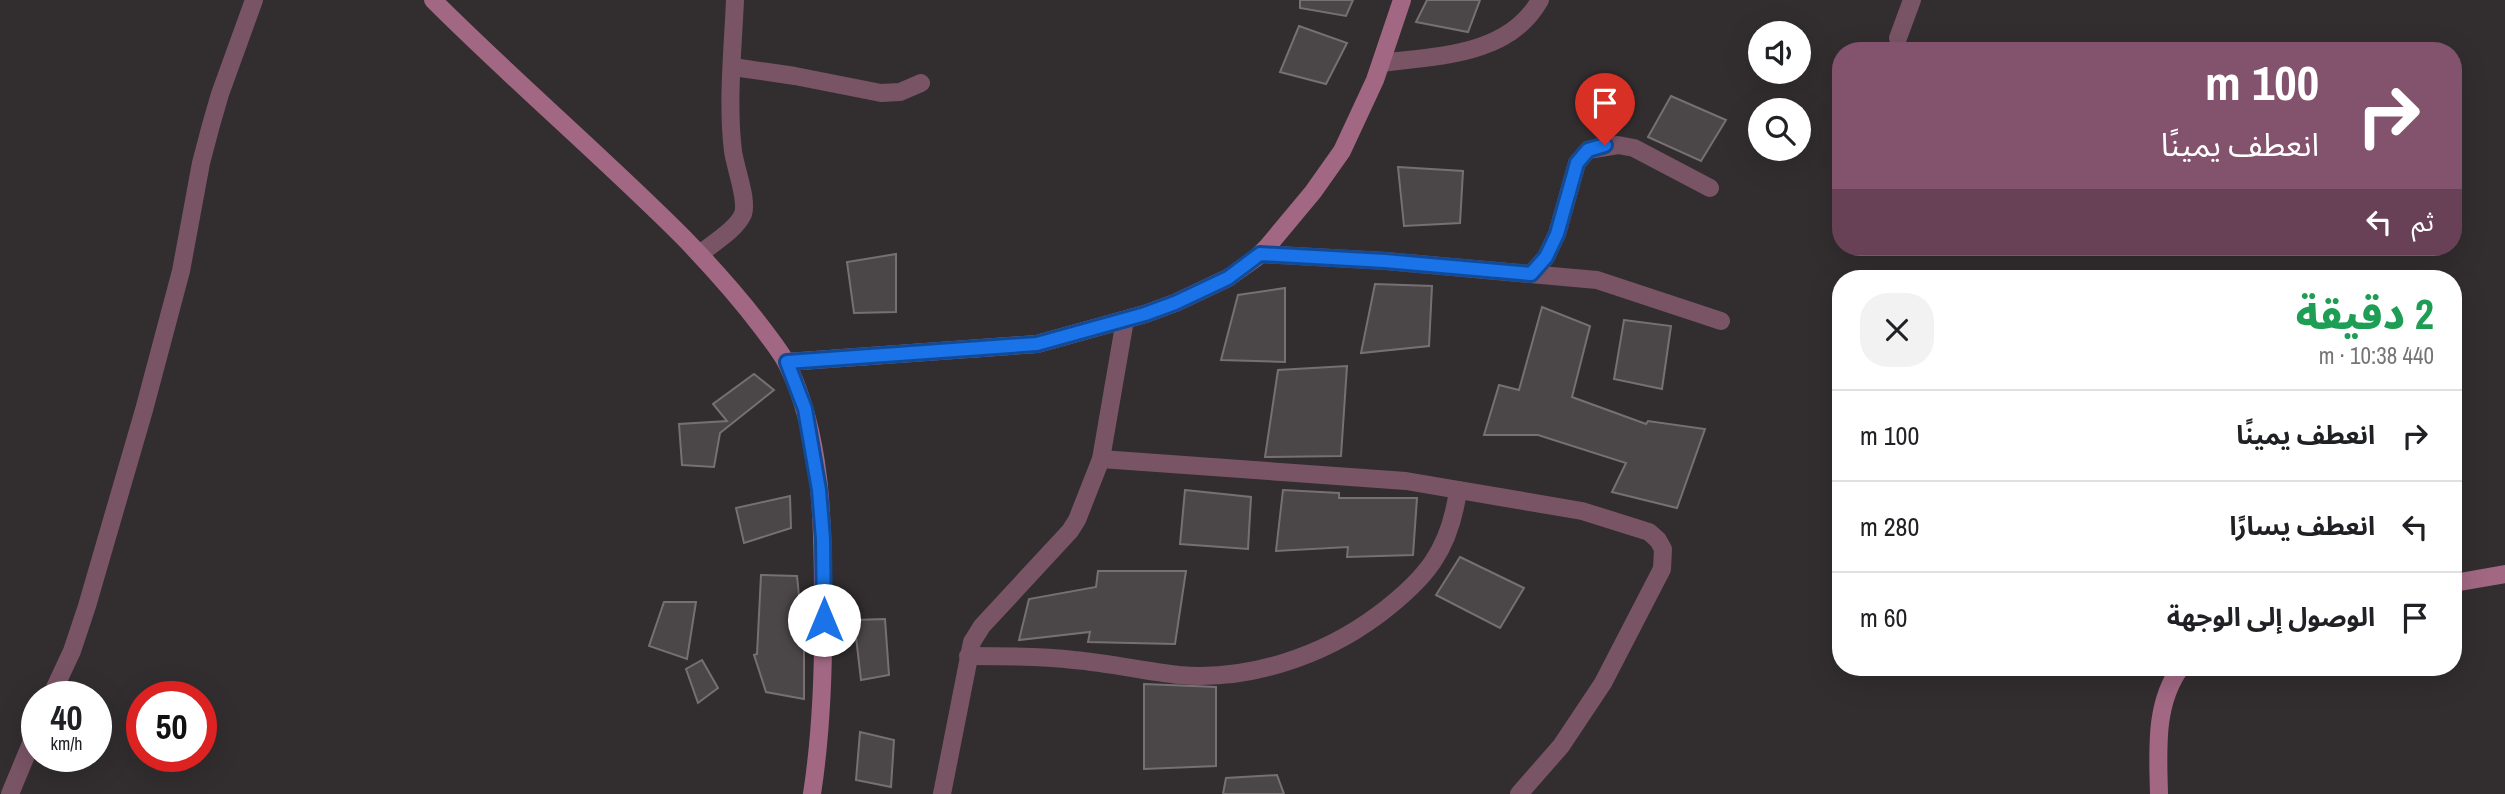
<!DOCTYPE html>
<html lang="ar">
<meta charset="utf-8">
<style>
body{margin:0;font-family:"Archivo Narrow","Noto Sans Arabic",sans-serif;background:#f2f2f2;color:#202124;direction:rtl;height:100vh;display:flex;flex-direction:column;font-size:26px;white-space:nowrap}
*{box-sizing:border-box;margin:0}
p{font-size:23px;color:#757577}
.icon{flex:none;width:38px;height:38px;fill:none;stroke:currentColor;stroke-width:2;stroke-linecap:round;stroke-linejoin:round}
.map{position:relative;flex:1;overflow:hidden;direction:ltr}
.side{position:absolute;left:1832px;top:270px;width:630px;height:406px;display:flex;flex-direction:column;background:#fff;border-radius:28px;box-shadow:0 7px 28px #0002;direction:rtl}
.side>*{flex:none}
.guide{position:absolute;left:1832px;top:42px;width:630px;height:214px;border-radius:28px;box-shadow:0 7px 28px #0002;direction:rtl;background:#83526c;color:#fff;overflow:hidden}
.controls{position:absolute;left:1748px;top:21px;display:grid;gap:14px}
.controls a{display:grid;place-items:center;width:63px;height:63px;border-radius:50%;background:#fff;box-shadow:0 7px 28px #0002;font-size:35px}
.speed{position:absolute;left:21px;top:681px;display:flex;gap:14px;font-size:35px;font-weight:700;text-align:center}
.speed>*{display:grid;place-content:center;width:91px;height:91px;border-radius:50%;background:#fff;box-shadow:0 7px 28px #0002;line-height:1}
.speed small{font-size:18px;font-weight:400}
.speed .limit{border:10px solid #d22;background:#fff;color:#111}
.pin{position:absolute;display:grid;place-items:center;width:60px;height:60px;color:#fff;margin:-72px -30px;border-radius:50% 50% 50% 0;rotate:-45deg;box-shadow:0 0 7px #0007}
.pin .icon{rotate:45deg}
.me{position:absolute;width:77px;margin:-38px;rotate:0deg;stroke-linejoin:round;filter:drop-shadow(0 0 5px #0008)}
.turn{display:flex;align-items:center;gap:24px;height:147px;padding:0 28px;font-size:32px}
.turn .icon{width:91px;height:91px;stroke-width:2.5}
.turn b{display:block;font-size:49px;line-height:60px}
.then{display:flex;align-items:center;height:66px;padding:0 28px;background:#0003;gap:14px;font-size:26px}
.round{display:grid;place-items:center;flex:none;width:74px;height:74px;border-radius:28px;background:#f2f2f2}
.head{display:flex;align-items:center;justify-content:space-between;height:119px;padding:0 28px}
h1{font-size:42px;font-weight:800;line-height:52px;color:#1e9e55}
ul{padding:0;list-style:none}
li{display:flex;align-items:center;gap:21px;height:91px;padding:0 28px;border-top:2px solid #e0e0e0}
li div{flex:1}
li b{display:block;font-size:26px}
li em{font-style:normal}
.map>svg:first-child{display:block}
</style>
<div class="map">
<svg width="2505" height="794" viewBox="0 0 2505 794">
<rect width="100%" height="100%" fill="#322d2f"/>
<g fill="#4b4648" stroke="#767072" stroke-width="2">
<path d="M1300,0H1353L1346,16L1300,8Z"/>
<path d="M1427,0H1480L1468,32L1416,22Z"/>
<path d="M1299,26L1347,43L1326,84L1280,72Z"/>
<path d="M1671,96L1726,120L1701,161L1648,137Z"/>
<path d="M1398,167L1463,171L1460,223L1404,226Z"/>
<path d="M896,254V312L854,313L847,262Z"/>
<path d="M1375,284L1432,286L1429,346L1361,353Z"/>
<path d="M1285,288V362L1221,360L1238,295Z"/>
<path d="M1542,307L1590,326L1572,397L1646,424L1648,421L1705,429L1677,508L1612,492L1626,463L1538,435H1484L1499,385L1519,390Z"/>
<path d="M1624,320L1671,326L1662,389L1614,379Z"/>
<path d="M1347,366L1341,456L1265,457L1278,370Z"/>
<path d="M754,374L774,390L720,433L714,467L682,465L679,424L727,421L713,404Z"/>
<path d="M1185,490L1251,497L1248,549L1180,544Z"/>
<path d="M1283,490L1339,493V498H1417L1413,555L1347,557L1348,547L1276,551Z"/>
<path d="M790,496L791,528L744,543L736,508Z"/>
<path d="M1460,557L1524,588L1500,628L1436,595Z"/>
<path d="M1098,571H1186L1175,644L1088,642L1090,632L1019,640L1029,599L1096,587Z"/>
<path d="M761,575L797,576L804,646V699L766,692L754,655L757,654Z"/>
<path d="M664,602H696L687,659L649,646Z"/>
<path d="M885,619L889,675L861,680L854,620Z"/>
<path d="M702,660L718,688L698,703L686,669Z"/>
<path d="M1144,684L1216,687V766L1144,769Z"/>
<path d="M860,732L894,740L891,787L856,780Z"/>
<path d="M1277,775L1284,794H1223L1226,778Z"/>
</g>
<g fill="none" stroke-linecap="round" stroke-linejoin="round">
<g stroke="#795465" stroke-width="18">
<path d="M1898,38L1912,0"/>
<path d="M1381,63C1437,56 1509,56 1540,0"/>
<path d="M733,67L795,76L881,93L900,92L921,83"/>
<path d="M700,254C713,243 736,230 743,214C748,200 735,167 733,151C727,104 733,47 735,0"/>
<path d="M1260,254L1386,261L1597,280L1721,321"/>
<path d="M1531,274L1546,257L1557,234L1577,163L1588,150L1618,145L1634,148L1710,188"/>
<path d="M1101,459L1406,481L1582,511L1649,532L1658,540L1663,549L1662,569L1603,683L1561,746L1519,794"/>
<path d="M968,656C1004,656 1039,656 1074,660C1109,663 1144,671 1179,675C1249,681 1323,656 1378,615C1426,579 1450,550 1458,490"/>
<path d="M51,696L72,651L87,606L144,410L181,271L201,163L211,125L220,94L254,0"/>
<path d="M10,794L37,729"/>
<path d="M942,794L972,642L982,626L1070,531L1077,520L1101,459L1125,320"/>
</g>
<g stroke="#a26883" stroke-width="18">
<path d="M433,0C514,81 602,156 683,237C712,267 738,296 763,329C771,340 781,352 787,364C822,435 823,521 823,598C824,664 822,729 812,794"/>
<path d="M787,362L1037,344L1145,314L1175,303L1228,278L1256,258L1268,246L1313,192L1342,151L1375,80L1402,0"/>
<path d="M2454,583L2505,574"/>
<path d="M2159,794C2158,751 2154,703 2181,667"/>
</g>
</g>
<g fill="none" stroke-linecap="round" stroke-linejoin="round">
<g stroke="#114b97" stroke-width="18">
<path id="route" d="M824,620L823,539L819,490L805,409L787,362L1037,344L1145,314L1175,303L1228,278L1260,254L1385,261L1531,274L1546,257L1557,234L1577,163L1588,150L1605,145"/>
</g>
<use href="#route" stroke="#1a73e8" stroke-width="12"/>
</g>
</svg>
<div class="controls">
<a><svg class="icon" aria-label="sound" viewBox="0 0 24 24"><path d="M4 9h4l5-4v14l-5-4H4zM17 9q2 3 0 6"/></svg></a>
<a><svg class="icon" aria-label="search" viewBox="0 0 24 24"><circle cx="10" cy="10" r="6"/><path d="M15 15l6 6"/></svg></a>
</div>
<div class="speed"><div>40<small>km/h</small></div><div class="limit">50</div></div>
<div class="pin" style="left:1605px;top:145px;background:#d93025"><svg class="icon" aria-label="arrive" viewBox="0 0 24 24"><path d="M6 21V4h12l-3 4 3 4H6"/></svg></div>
<svg class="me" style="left:824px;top:620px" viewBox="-20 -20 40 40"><circle r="19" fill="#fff"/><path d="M0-13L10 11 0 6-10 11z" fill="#1a73e8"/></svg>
<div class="guide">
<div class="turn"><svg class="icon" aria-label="right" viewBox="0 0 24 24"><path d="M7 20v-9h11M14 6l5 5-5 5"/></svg><div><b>100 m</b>انعطف يمينًا</div></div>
<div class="then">ثم<svg class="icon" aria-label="left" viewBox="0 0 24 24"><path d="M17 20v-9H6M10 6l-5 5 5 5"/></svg></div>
</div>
<section class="side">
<div class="head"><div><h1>2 دقيقة</h1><p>440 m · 10:38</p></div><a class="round"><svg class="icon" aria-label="close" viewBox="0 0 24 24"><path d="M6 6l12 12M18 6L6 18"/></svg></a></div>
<ul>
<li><svg class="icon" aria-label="right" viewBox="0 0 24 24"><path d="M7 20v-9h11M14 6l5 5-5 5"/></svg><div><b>انعطف يمينًا</b></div><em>100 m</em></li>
<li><svg class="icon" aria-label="left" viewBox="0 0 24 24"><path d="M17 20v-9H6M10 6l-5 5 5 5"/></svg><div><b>انعطف يسارًا</b></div><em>280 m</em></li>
<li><svg class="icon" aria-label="arrive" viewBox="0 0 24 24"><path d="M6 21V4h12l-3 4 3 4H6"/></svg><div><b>الوصول إلى الوجهة</b></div><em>60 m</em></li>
</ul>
</section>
</div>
